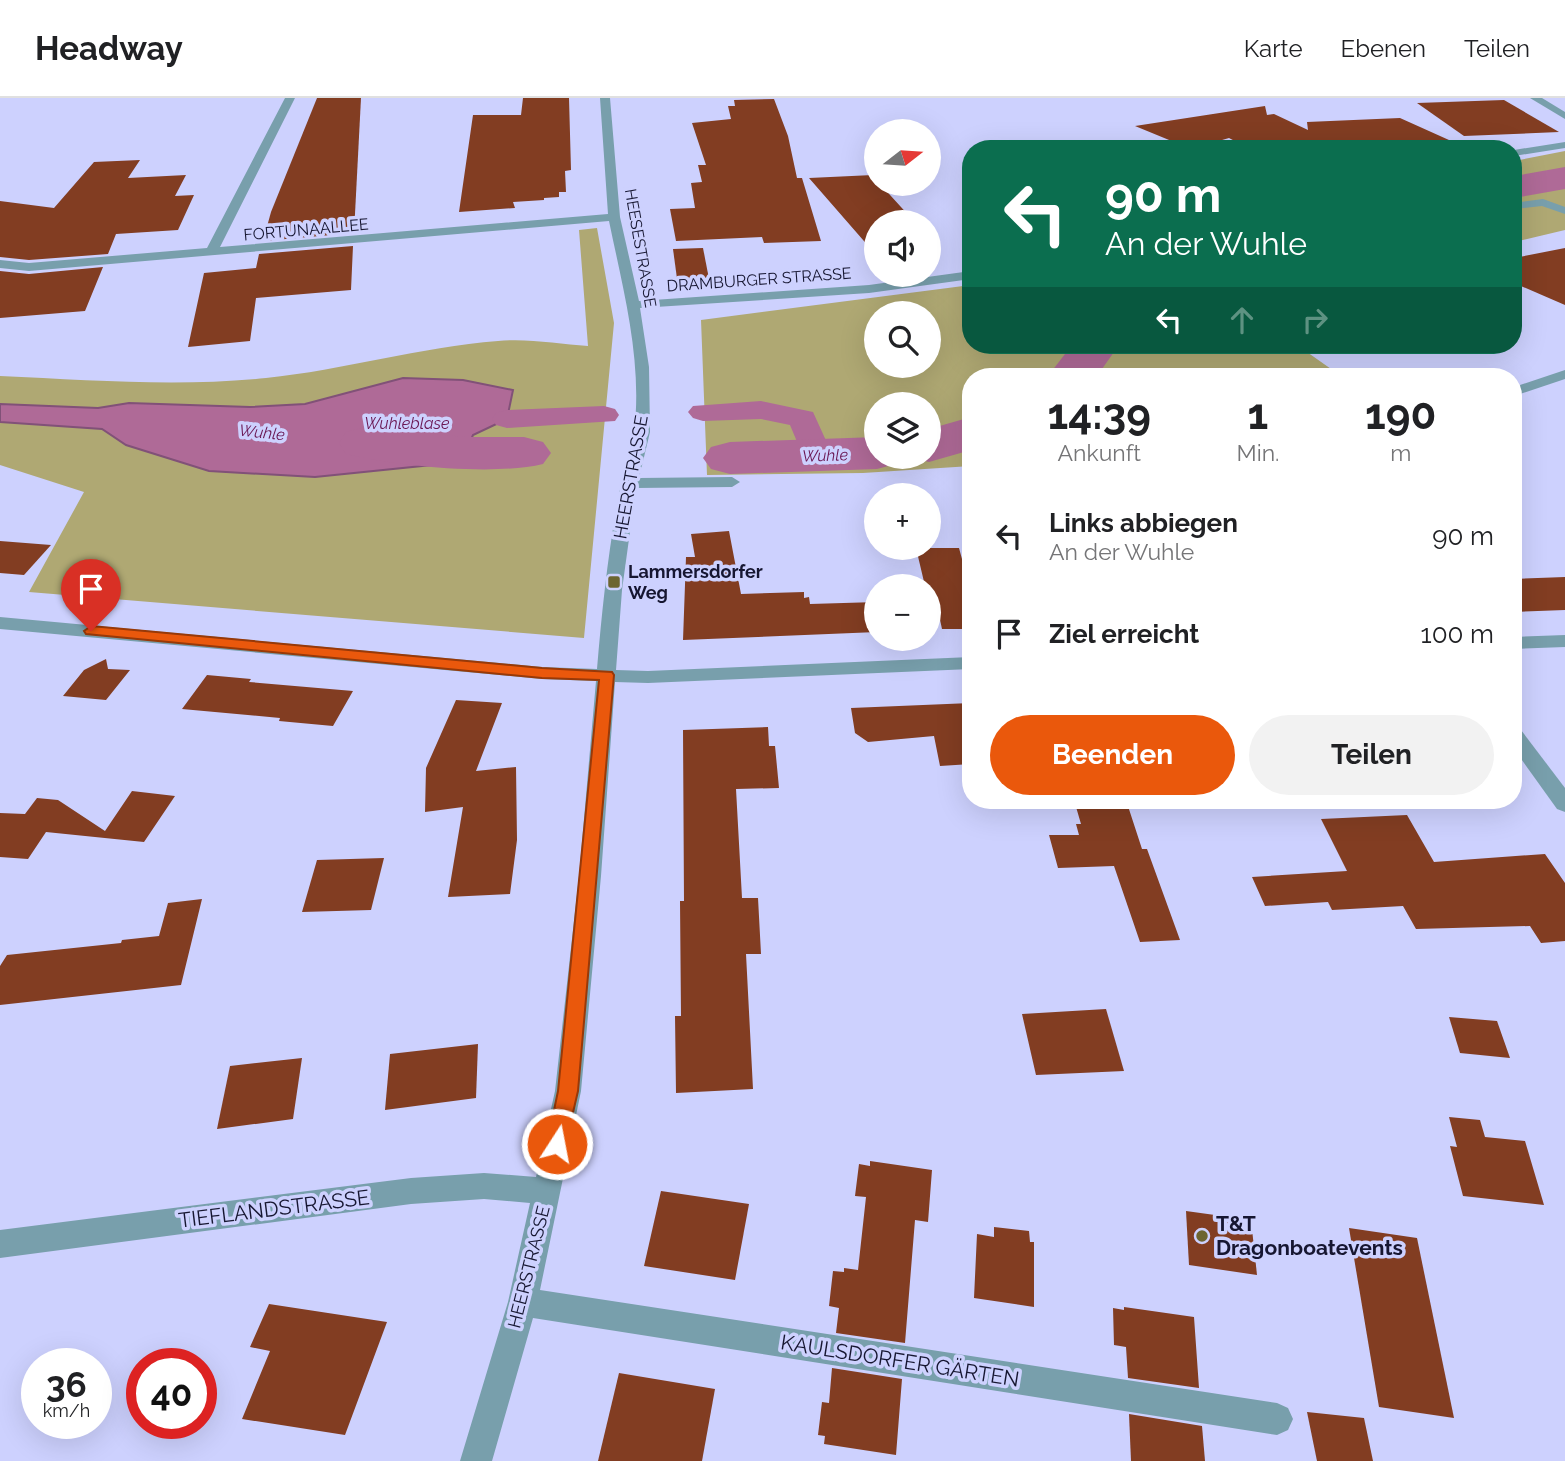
<!DOCTYPE html>
<html lang="de">
<meta charset="utf-8">
<style>
body{margin:0;font-family:Raleway,sans-serif;background:#f2f2f2;color:#202124;height:100vh;display:flex;flex-direction:column;font-size:26px;white-space:nowrap}
*{box-sizing:border-box;margin:0}
p{font-size:23px;color:#757577}
.icon{flex:none;width:38px;height:38px;fill:none;stroke:currentColor;stroke-width:2;stroke-linecap:round;stroke-linejoin:round}
.map{position:relative;flex:1;overflow:hidden}
.drawer{position:absolute;left:962px;top:270px;width:560px;height:441px;display:flex;flex-direction:column;background:#fff;border-radius:28px;box-shadow:0 7px 28px #0002}
.drawer>*{flex:none}
.top-card{position:absolute;left:962px;top:42px;width:560px;height:214px;border-radius:28px;box-shadow:0 7px 28px #0002;background:#0b6e4f;color:#fff;overflow:hidden}
.needle{width:46px;rotate:73deg}
.buttons{position:absolute;left:864px;top:21px;display:grid;gap:14px}
.buttons a{display:grid;place-items:center;width:77px;height:77px;border-radius:50%;background:#fff;box-shadow:0 7px 28px #0002;font-size:35px}
.speed{position:absolute;left:21px;top:1250px;display:flex;gap:14px;font-size:35px;font-weight:700;text-align:center}
.speed>*{display:grid;place-content:center;width:91px;height:91px;border-radius:50%;background:#fff;box-shadow:0 7px 28px #0002;line-height:1}
.speed small{font-size:18px;font-weight:400}
.speed .limit{border:10px solid #d22;background:#fff;color:#111}
.pin{position:absolute;display:grid;place-items:center;width:60px;height:60px;color:#fff;margin:-72px -30px;border-radius:50% 50% 50% 0;rotate:-45deg;box-shadow:0 0 7px #0007}
.pin .icon{rotate:45deg}
.me{position:absolute;width:77px;margin:-38px;rotate:11deg;stroke-linejoin:round;filter:drop-shadow(0 0 5px #0008)}
.turn{display:flex;align-items:center;gap:24px;height:147px;padding:0 28px;font-size:32px}
.turn .icon{width:91px;height:91px;stroke-width:2.5}
.turn b{display:block;font-size:49px;line-height:60px}
.lanes{display:flex;align-items:center;height:66px;padding:0 28px;background:#0003;justify-content:center;gap:35px;direction:ltr}
.lanes .off{opacity:.35}
.eta{display:flex;justify-content:space-evenly;align-items:center;height:119px;text-align:center}
.eta b{font-size:42px;font-weight:700;line-height:49px}
.cta{display:flex;gap:14px;margin-top:auto;padding:14px 28px}
.cta a{flex:1;height:80px;border-radius:42px;background:#ea580c;color:#fff;font-size:28px;font-weight:700;line-height:80px;text-align:center}
.cta a+a{background:#f2f2f2;color:#202124}
ul{padding:0;list-style:none}
li{display:flex;align-items:center;gap:21px;height:98px;padding:0 28px}
li div{flex:1}
li b{display:block;font-size:26px}
li em{font-style:normal}
header{display:flex;align-items:center;gap:42px;box-sizing:border-box;height:98px;padding:0 35px;background:#fff;border-bottom:2px solid #e0e0e0}
header strong{font-size:33px}
nav{display:flex;gap:38px;margin-inline-start:auto;font-size:24px}
.map>svg:first-child{display:block}
</style>
<header>
<strong>Headway</strong>
<nav><a>Karte</a><a>Ebenen</a><a>Teilen</a></nav>
</header>
<div class="map">
<svg width="1565" height="1363" viewBox="0 0 1565 1363">
<rect width="100%" height="100%" fill="#cdd1fe"/>
<g fill="#afa873" fill-rule="evenodd">
<path d="M1565,53V132L1514,144V63Z"/>
<path d="M597,130L614,225L584,540L29,494L84,394L0,367V324L102,331L126,347L209,373L315,379L473,337L507,321L403,280L305,306L251,309L129,305L98,310L0,306V278C89,282 178,289 266,280C344,272 420,249 498,243C527,240 559,246 588,248L579,132Z"/>
<path d="M971,187V247H1297L1341,278H971V368L863,375L707,377L701,222ZM877,215H929V268H877ZM877,306H929V359H877Z"/>
</g>
<path fill="#af6a97" stroke="#815178" stroke-width="2" d="M403,280L463,282L513,292L507,321L473,337L461,364L315,379L209,373L126,347L102,331L0,324V306L98,310L129,305L250,309L305,306Z"/>
<g fill="none" stroke-linecap="round" stroke-linejoin="round">
<g fill="#af6a97" fill-rule="evenodd">
<path d="M761,303L813,314L833,358L828,365L817,367L806,365L790,327L761,321L703,323L693,320L688,314L693,308Z"/>
<path d="M604,308L615,311L619,317L615,323L507,330L496,327L492,321L496,315L507,312Z"/>
</g>
<g fill="#af6a97" fill-rule="evenodd">
<path d="M1565,69V91L1514,100V78Z"/>
<path d="M1072,247H1119L1097,278H1048Z"/>
<path d="M971,319V352L929,364L910,359H929V331Z"/>
<path d="M365,329L465,339H524L543,344L551,355L543,366C494,378 396,368 346,356L339,345L346,334Z"/>
<path d="M877,339V359H901L896,366L877,371L730,376L711,371L703,360L711,349L730,344Z"/>
</g>
</g>
<g fill="#823d22">
<path d="M317,0H361L354,135L263,143L271,114Z"/>
<path d="M523,0H569L571,72L565,73L566,94H559V99L544,100V102L513,104L515,110L459,114L473,17H521Z"/>
<path d="M774,1L788,38L797,80H802L821,143L764,145L762,139L676,143L670,111L695,110L691,85L702,84L698,67H706L692,25L731,21L728,8H735L734,2Z"/>
<path d="M1504,2L1559,34L1464,38L1417,5Z"/>
<path d="M1265,8L1267,17L1274,16L1308,32L1307,24L1400,20L1469,51H1250L1229,40L1191,51L1135,28Z"/>
<path d="M140,62L128,80L186,77L175,98L194,97L178,132L116,136L108,156L29,162L0,159V103L54,110L94,64Z"/>
<path d="M873,77L877,86H880L911,120L877,123V158L809,80Z"/>
<path d="M353,148L351,192L256,200L250,243L188,249L204,175L256,170L259,156Z"/>
<path d="M703,150L710,186L678,188L673,151Z"/>
<path d="M1565,150V207L1514,185V160Z"/>
<path d="M103,169L85,213L0,220V173L29,176Z"/>
<path d="M729,433L741,496L804,494V500L809,499L810,506L877,504V534L683,542L686,459H695L691,436Z"/>
<path d="M0,443L51,447L24,477L0,475Z"/>
<path d="M916,450H959L971,494V531H942L939,517L931,518L929,488H925Z"/>
<path d="M1565,479V512L1514,514V481Z"/>
<path d="M106,561L108,571L130,572L106,602L63,598L84,572Z"/>
<path d="M207,577L251,581L249,584L353,593L333,628L279,623L280,620L182,611Z"/>
<path d="M456,602L502,605L476,673L516,669L517,742L510,796L448,799L463,709L425,714L426,670Z"/>
<path d="M971,605V666L940,668L934,638L868,644L855,635L851,610Z"/>
<path d="M768,629L769,648H775L779,690L736,691L742,800H758L761,856H746L753,991L676,995L675,918H681L680,803H684L683,632Z"/>
<path d="M132,693L175,698L144,744L46,734L28,761L0,759V715L25,716L37,700L58,702L105,733Z"/>
<path d="M1074,702H1126L1142,751H1147L1180,842L1140,844L1114,768L1058,770L1049,737H1079L1076,726H1081Z"/>
<path d="M1407,717L1434,764L1545,756L1565,785V843L1541,845L1530,828L1416,831L1403,808L1332,812L1328,804L1265,808L1252,779L1347,773L1321,721Z"/>
<path d="M384,760L371,812L302,814L317,762Z"/>
<path d="M202,801L181,887L0,907V868L7,857L121,845L122,842L159,838L168,805Z"/>
<path d="M1106,911L1124,973L1036,977L1022,916Z"/>
<path d="M1449,919L1497,923L1510,960L1460,955Z"/>
<path d="M478,946L476,1000L385,1012L390,956Z"/>
<path d="M302,960L293,1021L217,1031L230,968Z"/>
<path d="M1449,1019L1480,1022L1485,1039L1525,1043L1544,1107L1463,1098L1450,1048L1457,1049Z"/>
<path d="M870,1063L932,1072L928,1124L915,1122L905,1245L836,1235L839,1210L829,1208L833,1173L844,1174V1170L858,1172L866,1099L855,1098L859,1066L870,1068Z"/>
<path d="M661,1093L749,1106L735,1182L644,1168Z"/>
<path d="M1186,1113L1251,1122L1257,1177L1189,1167Z"/>
<path d="M994,1129L1029,1133L1030,1144H1034V1209L974,1200L977,1136L994,1139Z"/>
<path d="M1349,1130L1417,1140L1454,1320L1379,1309Z"/>
<path d="M269,1206L387,1224L345,1337L242,1321L270,1253L250,1249Z"/>
<path d="M1124,1209L1194,1219L1199,1290L1128,1280L1126,1249L1114,1247L1113,1210L1124,1212Z"/>
<path d="M832,1270L902,1281L896,1357L824,1346L825,1338L818,1337L822,1304L829,1305Z"/>
<path d="M619,1275L715,1291L702,1363H598Z"/>
<path d="M1307,1314L1364,1320L1373,1363H1317Z"/>
<path d="M1129,1316L1202,1328L1205,1363H1131Z"/>
</g>
<g fill="none" stroke-linecap="round" stroke-linejoin="round">
<g fill="#789fac" fill-rule="evenodd">
<path d="M285,0H295L220,149L608,116L600,0H610L620,119L639,203L869,187L971,173V181L869,195L640,210L649,269L650,334L639,380L732,379L740,384L732,389L636,390L622,492L616,572L648,573L971,559V571L648,585L615,584L601,778L581,993L540,1192L1277,1305L1288,1310L1293,1321L1288,1332L1277,1337L533,1220L492,1363H460L508,1204L530,1105L484,1101L411,1106L0,1160V1132L411,1080L484,1075L536,1079L555,993L579,778L596,583L542,581L0,531V519L542,569L597,571C602,512 608,454 619,396C623,375 632,355 634,334C643,264 623,191 609,123L29,173L0,170V162L29,165L207,150Z"/>
<path d="M1530,0H1542L1565,14V21Z"/>
<path d="M1565,44V50L1514,58V52Z"/>
<path d="M1543,101L1565,109V116L1542,108L1514,111V105Z"/>
<path d="M1565,272V281L1514,298V289Z"/>
<path d="M1565,537V549L1514,551V539Z"/>
<path d="M1514,630L1521,632L1565,690V714L1557,711L1514,651Z"/>
</g>
</g>
<path fill="#ea580c" stroke="#983908" stroke-width="2" d="M91,528L542,570L612,574L614,577L578,993L564,1053L557,1056L550,1053L547,1046L558,993L599,582L542,580L86,536L84,533Z"/>
<g fill="#6c6531" stroke="#cdd1fe" stroke-width="2.5">
<rect x="607" y="477" width="14" height="14" rx="3.5"/>
<circle cx="1202" cy="1138" r="7"/>
</g>
<g text-anchor="middle" stroke-width="7" stroke-linejoin="round" paint-order="stroke">
<g font-size="16" fill="#161631" stroke="#cdd1fe">
<text transform="translate(306 131) rotate(-5)" y="6">FORTUNAALLEE</text>
<text transform="translate(641 150) rotate(80)" y="6">HEESESTRASSE</text>
<text transform="translate(759 181) rotate(-4)" y="6">DRAMBURGER STRASSE</text>
</g>
<g font-size="16" font-style="italic" fill="#691552" stroke="#cdd1fe">
<text x="407" y="331">Wuhleblase</text>
<text transform="translate(262 334) rotate(6)" y="6">Wuhle</text>
<text transform="translate(825 357) rotate(-2)" y="6">Wuhle</text>
</g>
<g font-size="18" fill="#161631" stroke="#cdd1fe">
<text transform="translate(631 379) rotate(-80)" y="6">HEERSTRASSE</text>
<text transform="translate(529 1169) rotate(-76)" y="6">HEERSTRASSE</text>
</g>
<g font-size="18" font-weight="bold" fill="#161631" stroke="#cdd1fe" text-anchor="start">
<text x="628" y="480">Lammersdorfer<tspan x="628" dy="21">Weg</tspan></text>
</g>
<g font-size="21" fill="#161631" stroke="#cdd1fe">
<text transform="translate(274 1111) rotate(-7)" y="7">TIEFLANDSTRASSE</text>
<text transform="translate(900 1263) rotate(9)" y="7">KAULSDORFER GÄRTEN</text>
</g>
<g font-size="21" font-weight="bold" fill="#161631" stroke="#cdd1fe" text-anchor="start">
<text x="1216" y="1133">T&amp;T<tspan x="1216" dy="24">Dragonboatevents</tspan></text>
</g>
</g>
</svg>
<div class="buttons">
<a><svg class="needle" viewBox="-14 -14 28 28"><path d="M0-13l5 13h-10z" fill="#e53935"/><path d="M0 13l5-13h-10z" fill="#757577"/></svg></a>
<a><svg class="icon" aria-label="sound" viewBox="0 0 24 24"><path d="M4 9h4l5-4v14l-5-4H4zM17 9q2 3 0 6"/></svg></a>
<a><svg class="icon" aria-label="search" viewBox="0 0 24 24"><circle cx="10" cy="10" r="6"/><path d="M15 15l6 6"/></svg></a>
<a><svg class="icon" aria-label="layers" viewBox="0 0 24 24"><path d="M12 4l9 5-9 5-9-5zM3 14l9 5 9-5"/></svg></a>
<a>+</a>
<a>−</a>
</div>
<div class="speed"><div>36<small>km/h</small></div><div class="limit">40</div></div>
<div class="pin" style="left:91px;top:533px;background:#d93025"><svg class="icon" aria-label="arrive" viewBox="0 0 24 24"><path d="M6 21V4h12l-3 4 3 4H6"/></svg></div>
<svg class="me" style="left:557px;top:1046px" viewBox="-20 -20 40 40"><circle r="17" fill="#ea580c" stroke="#fff" stroke-width="3"/><path d="M0-11L8 9 0 5-8 9z" fill="#fff"/></svg>
<div class="top-card">
<div class="turn"><svg class="icon" aria-label="left" viewBox="0 0 24 24"><path d="M17 20v-9H6M10 6l-5 5 5 5"/></svg><div><b>90 m</b>An der Wuhle</div></div>
<div class="lanes"><svg class="icon" aria-label="left" viewBox="0 0 24 24"><path d="M17 20v-9H6M10 6l-5 5 5 5"/></svg><svg class="icon off" aria-label="ahead" viewBox="0 0 24 24"><path d="M12 20V5M6 11l6-6 6 6"/></svg><svg class="icon off" aria-label="right" viewBox="0 0 24 24"><path d="M7 20v-9h11M14 6l5 5-5 5"/></svg></div>
</div>
<section class="drawer">
<div class="eta">
<div><b>14:39</b><p>Ankunft</p></div>
<div><b>1</b><p>Min.</p></div>
<div><b>190</b><p>m</p></div>
</div>
<ul>
<li><svg class="icon" aria-label="left" viewBox="0 0 24 24"><path d="M17 20v-9H6M10 6l-5 5 5 5"/></svg><div><b>Links abbiegen</b><p>An der Wuhle</p></div><em>90 m</em></li>
<li><svg class="icon" aria-label="arrive" viewBox="0 0 24 24"><path d="M6 21V4h12l-3 4 3 4H6"/></svg><div><b>Ziel erreicht</b></div><em>100 m</em></li>
</ul>
<div class="cta"><a>Beenden</a><a>Teilen</a></div>
</section>
</div>
